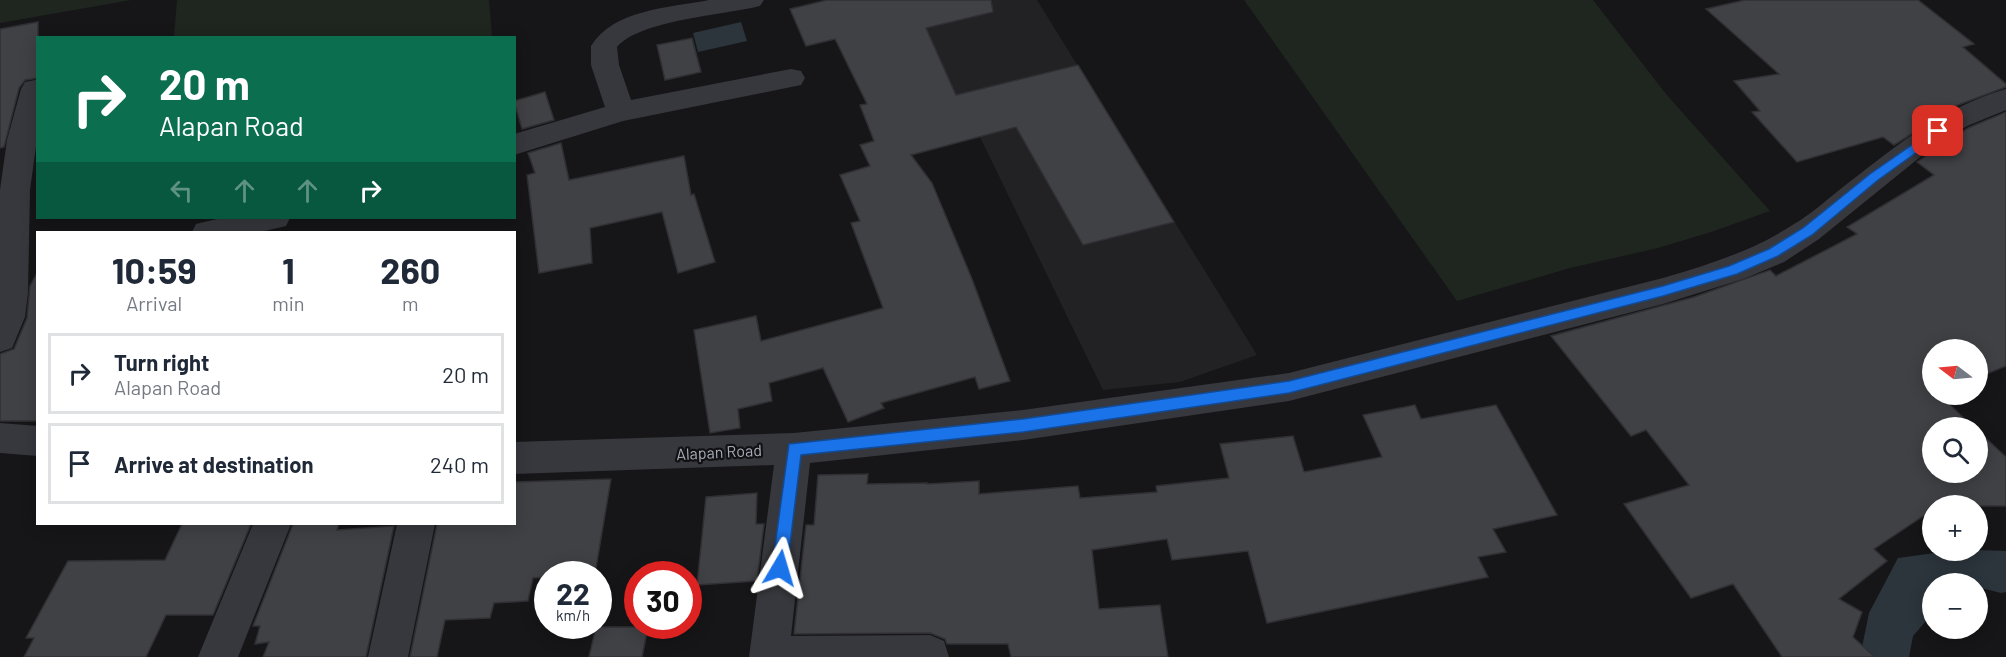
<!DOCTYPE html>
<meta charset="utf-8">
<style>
body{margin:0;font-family:Barlow,sans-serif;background:#f2f2f3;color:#1f2937;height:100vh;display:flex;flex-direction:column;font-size:22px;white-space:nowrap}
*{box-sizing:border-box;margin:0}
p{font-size:20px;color:#747a83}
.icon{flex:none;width:33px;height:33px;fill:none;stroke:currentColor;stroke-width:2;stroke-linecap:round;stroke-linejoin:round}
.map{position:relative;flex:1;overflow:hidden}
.details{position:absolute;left:36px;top:231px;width:480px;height:294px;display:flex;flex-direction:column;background:#fff;border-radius:0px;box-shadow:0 3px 15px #0003}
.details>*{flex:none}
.banner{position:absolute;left:36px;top:36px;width:480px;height:183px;border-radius:0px;box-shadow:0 3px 15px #0003;background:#0b6e4f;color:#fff;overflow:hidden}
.needle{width:39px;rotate:286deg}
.controls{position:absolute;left:1922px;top:339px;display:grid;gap:12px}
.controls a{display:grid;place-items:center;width:66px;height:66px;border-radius:50%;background:#fff;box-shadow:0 3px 15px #0003;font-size:30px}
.speed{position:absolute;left:534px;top:561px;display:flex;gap:12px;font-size:30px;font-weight:700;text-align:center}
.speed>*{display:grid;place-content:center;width:78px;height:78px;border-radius:50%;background:#fff;box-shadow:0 3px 15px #0003;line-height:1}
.speed small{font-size:15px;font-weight:400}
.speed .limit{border:9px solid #d22;background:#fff;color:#111}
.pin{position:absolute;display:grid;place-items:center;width:51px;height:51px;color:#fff;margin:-26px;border-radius:12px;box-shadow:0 3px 9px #0006}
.me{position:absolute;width:66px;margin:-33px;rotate:7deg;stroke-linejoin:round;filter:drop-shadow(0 0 4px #0008)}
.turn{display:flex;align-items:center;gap:21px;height:126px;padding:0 24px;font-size:27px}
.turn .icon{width:78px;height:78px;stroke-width:2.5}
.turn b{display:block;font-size:42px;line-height:51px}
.lanes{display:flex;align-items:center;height:57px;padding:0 24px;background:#0003;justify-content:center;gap:30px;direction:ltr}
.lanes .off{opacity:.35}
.eta{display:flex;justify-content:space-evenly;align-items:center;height:102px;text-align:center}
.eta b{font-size:36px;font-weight:700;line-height:42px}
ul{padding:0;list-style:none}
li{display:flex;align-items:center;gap:18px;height:81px;margin:0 12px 9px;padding:0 12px;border:3px solid #e0e1e3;border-radius:0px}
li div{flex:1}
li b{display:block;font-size:22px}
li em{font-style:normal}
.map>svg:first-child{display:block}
</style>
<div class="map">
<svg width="2006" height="657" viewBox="0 0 2006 657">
<rect width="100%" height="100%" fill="#161618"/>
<path fill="#222225" d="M857,0H1037L1257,355L1180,382L1103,390L980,137L931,150Z"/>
<g fill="#1e261f">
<path d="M0,0H131L0,23Z"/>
<path d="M177,0H489L492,37H174Z"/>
<path d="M1244,0H1593L1666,94L1770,211L1711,232L1658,248L1570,268L1457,301Z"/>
</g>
<g fill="#2c353c">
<path d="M741,22L747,41L698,52L693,33Z"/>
<path d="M1977,550L2006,551V592L2001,593L1977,587V584H1932V614L1913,636L1909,657H1860L1869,613L1898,558L1949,551Z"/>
</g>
<g fill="#404145" stroke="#303034" stroke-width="1.5">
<path d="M827,0H991L993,12L926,28L956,95L1078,65L1174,222L1083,245L1016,127L911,155L932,183L972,279L1010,381L979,389L975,377L881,403L884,408L848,422L823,368L769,383L772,401L738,409L740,428L710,433L694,330L756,316L761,341L883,308L851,223L860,221L840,175L870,166L860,145L874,141L860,105L867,104L835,39L806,46L790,9Z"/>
<path d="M1745,0H1918L1974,44L1963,47L2006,84V87L1958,105L1894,145L1883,137L1797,162L1752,112L1760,111L1734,81L1779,74L1706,9Z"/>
<path d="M38,22V78L25,80L19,88L4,147L0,148V29Z"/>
<path d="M692,38L701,72L665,80L657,45Z"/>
<path d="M545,92L554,120L522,129L514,101Z"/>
<path d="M2006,112V366L1977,378V350H1932V394H1939L1974,428H1932V472H1977V430L2006,457V506H1932V510L1874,549L1887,561L1839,599L1862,612L1853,637L1875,657H1782L1733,584L1691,598L1624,504L1689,485L1646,430L1631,436L1551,336L1694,297L1770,270L1776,276L1857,234L1847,227L1934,175L1917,162L1968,128Z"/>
<path d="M561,143L569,180L684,156L691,195L694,194L715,262L678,273L662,212L590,228L592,263L539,273L527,175L535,173L528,153Z"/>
<path d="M38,271V421H0V354L14,349L27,318L30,286Z"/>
<path d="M1415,405L1421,419L1496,405L1557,515L1493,529L1506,552L1478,557L1488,577L1267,623L1248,551L1172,560L1167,539L1092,550L1099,609L1160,605L1168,657H1011L1008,644H947L945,639L930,633L794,634L806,525H814L818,475L868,474L867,484L927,483V484L979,481V494L1078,486L1080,498L1157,492L1156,486L1229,478L1220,444L1293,436L1304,472L1382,457L1363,415Z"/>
<path d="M611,479L595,574H548V577L533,578L528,601L494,603L490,618L445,620L437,657H410L437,524H514V482Z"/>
<path d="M757,493L756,524H764L757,581L697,585L706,497Z"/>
<path d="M182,524H251L213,615H166L146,657H24L34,638H26L68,561L165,560Z"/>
<path d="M293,524H339L337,530L394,526L366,657H263L269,642L255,644L260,626H253Z"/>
<path d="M596,627H648L642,657H589Z"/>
</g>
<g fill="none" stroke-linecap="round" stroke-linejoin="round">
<g fill="#37383d" fill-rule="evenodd">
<path d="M709,0H764L760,6C724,15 640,20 617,47L619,65L631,100L791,69L801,71L805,78L801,85L623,121L514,155V134L605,107L591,65V46C614,9 669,8 709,0Z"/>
<path d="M35,80H38V132L30,190L28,293L25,317L12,348L0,352V190L7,140L21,89L25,82Z"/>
<path d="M2006,89V110L1967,126L1930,149L1819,239L1784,262L1743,279L1663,304L1289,401L1023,440L810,463L791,636L930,635L944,641L949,657H749L774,465L514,474V442L794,433L1023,410L1289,373L1663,278C1710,264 1753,251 1794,224C1810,215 1824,202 1838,191C1891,150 1940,108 2006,89Z"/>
<path d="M221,218H290L286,226L260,232H192L196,224Z"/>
<path d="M0,423L38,426V456L0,453Z"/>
<path d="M253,524H291L238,657H198Z"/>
<path d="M397,524H435L408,657H368Z"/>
</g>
</g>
<path fill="#1a73e8" stroke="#114b97" stroke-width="1.5" d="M1938,127L1942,128V134L1878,180L1812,235L1778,256L1737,274L1663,296L1289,393L1023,432L801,455L787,568L785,574L780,576L774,574L772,568L789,444L1023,419L1289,381L1663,286L1729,266L1769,249L1803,228L1870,174Z"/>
<g text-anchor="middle" stroke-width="4.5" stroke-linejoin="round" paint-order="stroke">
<g font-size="16" fill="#a8adb8" stroke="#111113">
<text transform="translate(719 452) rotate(-3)" y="6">Alapan Road</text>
</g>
</g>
</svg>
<div class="controls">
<a><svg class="needle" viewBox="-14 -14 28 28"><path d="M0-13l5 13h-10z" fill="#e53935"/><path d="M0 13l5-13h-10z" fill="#747a83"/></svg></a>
<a><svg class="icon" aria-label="search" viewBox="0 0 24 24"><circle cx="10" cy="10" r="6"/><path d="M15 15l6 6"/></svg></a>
<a>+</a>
<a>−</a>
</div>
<div class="speed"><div>22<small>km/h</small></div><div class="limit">30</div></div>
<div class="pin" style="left:1938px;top:131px;background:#d93025"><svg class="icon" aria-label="arrive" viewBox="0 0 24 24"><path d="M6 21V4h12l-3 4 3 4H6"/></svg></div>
<svg class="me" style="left:780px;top:568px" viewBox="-20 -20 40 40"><path d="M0-17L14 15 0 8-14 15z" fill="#1a73e8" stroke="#fff" stroke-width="4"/></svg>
<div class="banner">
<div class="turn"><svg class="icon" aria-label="right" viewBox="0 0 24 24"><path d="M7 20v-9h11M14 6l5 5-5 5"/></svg><div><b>20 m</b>Alapan Road</div></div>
<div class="lanes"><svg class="icon off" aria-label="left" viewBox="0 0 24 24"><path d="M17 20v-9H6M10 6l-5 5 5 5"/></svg><svg class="icon off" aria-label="ahead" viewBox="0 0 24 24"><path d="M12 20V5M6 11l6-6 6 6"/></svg><svg class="icon off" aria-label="ahead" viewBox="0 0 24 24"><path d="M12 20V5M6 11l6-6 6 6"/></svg><svg class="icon" aria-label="right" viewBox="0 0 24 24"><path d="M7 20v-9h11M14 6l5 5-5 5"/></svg></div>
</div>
<section class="details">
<div class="eta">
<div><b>10:59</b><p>Arrival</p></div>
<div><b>1</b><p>min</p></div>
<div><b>260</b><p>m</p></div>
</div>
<ul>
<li><svg class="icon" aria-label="right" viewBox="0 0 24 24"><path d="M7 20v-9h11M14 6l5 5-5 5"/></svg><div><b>Turn right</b><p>Alapan Road</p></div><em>20 m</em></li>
<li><svg class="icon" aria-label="arrive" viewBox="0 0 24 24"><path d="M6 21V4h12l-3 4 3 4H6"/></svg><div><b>Arrive at destination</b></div><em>240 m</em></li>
</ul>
</section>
</div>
